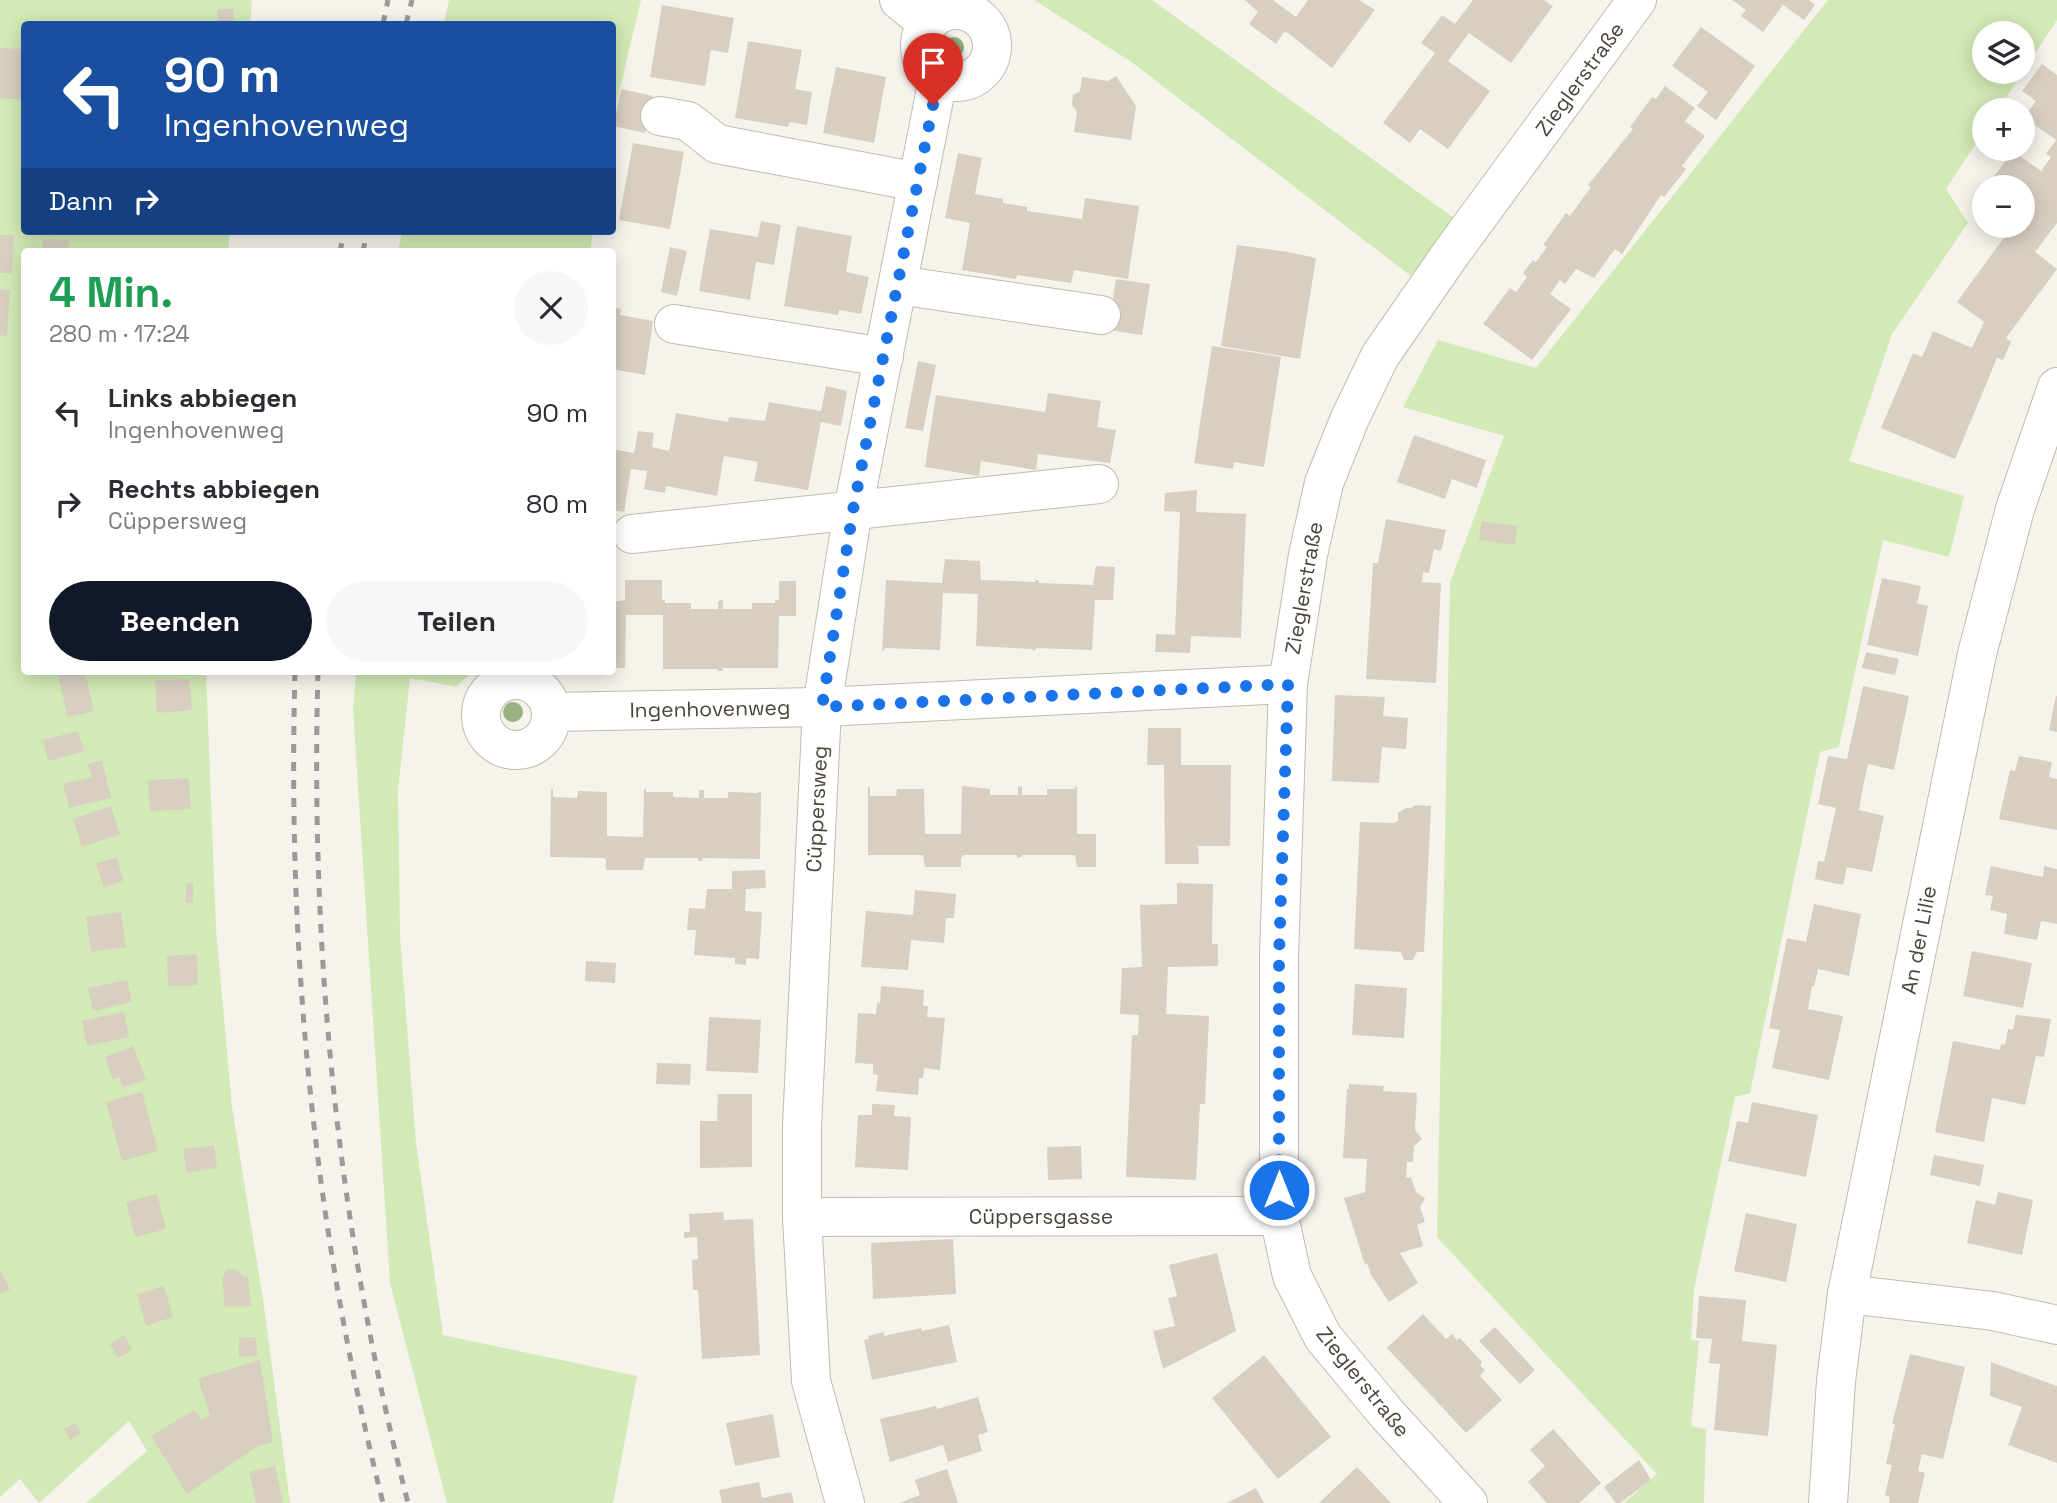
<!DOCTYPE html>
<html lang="de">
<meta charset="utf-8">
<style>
body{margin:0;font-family:"Space Grotesk",sans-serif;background:#f7f7f7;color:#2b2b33;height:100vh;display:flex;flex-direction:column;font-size:26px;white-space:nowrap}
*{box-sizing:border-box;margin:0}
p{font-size:23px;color:#7c7c81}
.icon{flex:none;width:38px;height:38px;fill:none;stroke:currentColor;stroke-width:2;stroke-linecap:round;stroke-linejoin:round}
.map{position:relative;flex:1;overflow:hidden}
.panel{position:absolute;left:21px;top:248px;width:595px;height:427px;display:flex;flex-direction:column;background:#fff;border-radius:7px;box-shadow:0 4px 18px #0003}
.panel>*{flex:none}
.banner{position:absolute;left:21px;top:21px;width:595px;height:214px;border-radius:7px;box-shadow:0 4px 18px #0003;background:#1a4fa0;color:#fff;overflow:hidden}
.tools{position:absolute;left:1972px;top:21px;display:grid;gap:14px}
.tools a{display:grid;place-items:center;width:63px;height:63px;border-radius:50%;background:#fff;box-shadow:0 4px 18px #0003;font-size:35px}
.pin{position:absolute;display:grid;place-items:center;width:60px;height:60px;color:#fff;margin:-72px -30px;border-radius:50% 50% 50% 0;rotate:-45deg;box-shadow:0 0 7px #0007}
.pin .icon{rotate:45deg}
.me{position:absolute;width:77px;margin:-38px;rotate:0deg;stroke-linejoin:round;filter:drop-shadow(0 0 5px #0008)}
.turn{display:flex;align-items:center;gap:24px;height:147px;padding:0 28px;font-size:32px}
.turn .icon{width:91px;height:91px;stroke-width:2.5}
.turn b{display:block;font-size:49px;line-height:60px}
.then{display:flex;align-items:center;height:66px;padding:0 28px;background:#0003;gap:14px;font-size:26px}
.round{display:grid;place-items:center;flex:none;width:74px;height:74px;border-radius:37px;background:#f7f7f7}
.summary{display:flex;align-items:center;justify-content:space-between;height:119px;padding:0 28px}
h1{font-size:42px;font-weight:600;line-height:52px;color:#1e9e55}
.action{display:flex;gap:14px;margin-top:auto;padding:14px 28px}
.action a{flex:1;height:80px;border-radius:42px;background:#111827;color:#fff;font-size:28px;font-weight:600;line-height:80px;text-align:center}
.action a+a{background:#f7f7f7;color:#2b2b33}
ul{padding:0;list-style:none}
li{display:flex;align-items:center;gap:21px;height:91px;padding:0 28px}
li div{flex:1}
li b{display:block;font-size:26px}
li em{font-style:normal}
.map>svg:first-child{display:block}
</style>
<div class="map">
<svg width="2057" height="1503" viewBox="0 0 2057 1503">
<rect width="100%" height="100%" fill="#f6f3ec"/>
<g fill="#d2eab5" fill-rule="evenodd">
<path d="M0,0H252L250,24H24V231H230L228,252H24V672H206L216,929L232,1107L264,1306L290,1503H86L147,1451L129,1421L39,1503L20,1479L0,1497Z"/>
<path d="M449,0H641L613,118L612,24H444Z"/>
<path d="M1034,0H1152L1454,218L1411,276L1130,61Z"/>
<path d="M1828,0H2057V20L1998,110H1984V131L1946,189L1968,223L1892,334L1849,461L1964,496L1949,557L1883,540L1839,747L1820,752L1750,1093L1735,1097L1694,1289L1691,1340L1699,1341L1691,1426L1706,1429L1704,1503H1624L1657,1474L1437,1237L1450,583L1504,436L1403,407L1438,340L1536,368ZM1984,33H2023V72H1984Z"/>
<path d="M402,231H593L590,252H398Z"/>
<path d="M356,672H472L456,687L410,678L398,790L400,936L416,1143L443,1335L637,1376L613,1503H447L390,1283L353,709Z"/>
</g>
<g fill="#d8cfc1">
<path d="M1245,0H1273L1296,17L1308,0H1359L1375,10L1332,68L1288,33L1284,32L1276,44L1249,24L1258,12Z"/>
<path d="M1473,0H1544L1553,6L1511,63L1469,33L1448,61L1490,91L1448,149L1420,129L1410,143L1383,123L1435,53L1421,43L1442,15L1455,24Z"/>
<path d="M1732,0H1809L1815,5L1804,20L1783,5L1763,32L1741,16L1746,10Z"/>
<path d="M662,5L734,18L728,53L711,50L705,86L650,77Z"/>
<rect x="218" y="9" width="16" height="15"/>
<path d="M1701,27L1755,66L1716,120L1697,106L1708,92L1672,66Z"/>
<path d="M748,41L802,50L795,89L812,92L807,125L790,122L788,127L735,118Z"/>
<path d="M0,48L24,49V100L0,98Z"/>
<path d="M2042,64L2057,75V223L2035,252L2057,269L2006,338L2011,342L2003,360L1997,358L1955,459L1881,428L1913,353L1922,357L1933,331L1972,348L1984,322L1957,302L2008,232L1999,226H2023V187H1986L2013,151L2041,171L2051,157L2046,154L2056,140L2024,117L2036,101L2022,91Z"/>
<path d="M836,67L886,77L874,143L823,133Z"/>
<path d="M1116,76L1136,106L1131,140L1074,132L1077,112L1072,104L1073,95L1080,91L1082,77L1108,81Z"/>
<path d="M1665,86L1695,108L1685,121L1705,136L1682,166L1686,169L1664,197L1661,195L1622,254L1615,249L1594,278L1576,269L1565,284L1560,280L1550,294L1571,309L1532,360L1483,324L1510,288L1516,292L1527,277L1523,273L1533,260L1536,262L1547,247L1543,245L1566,213L1570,216L1591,187L1588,185L1633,129L1630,127L1652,97L1656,99Z"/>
<path d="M621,89L653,96L645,133L613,126Z"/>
<path d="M633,143L684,152L670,229L619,220Z"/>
<path d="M958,153L982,158L975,194L1003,199V203L1027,207V211L1082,219L1085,198L1139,206L1128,279L1074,270L1071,283L1017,275L1016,279L962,270L970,223L945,218Z"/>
<path d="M1984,189V215L1972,206Z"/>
<path d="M761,221L781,225L774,265L756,262L750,300L699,291L710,229L758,237Z"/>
<path d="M797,226L852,236L846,272L869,277L861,314L839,310L838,315L784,306Z"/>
<path d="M0,235H14L12,273H0Z"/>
<path d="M43,239L69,240L68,252H42Z"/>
<path d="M1237,245L1289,252L1316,258L1300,359L1221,346Z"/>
<path d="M670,247L687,251L677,296L661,292Z"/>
<path d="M1116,279L1150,284L1142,335L1108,330Z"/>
<path d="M0,289L10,290L7,336L0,335Z"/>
<path d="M612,307L621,309L620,315L653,321L645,375L612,369Z"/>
<path d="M1212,346L1281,357L1264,467L1234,462L1233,469L1194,463Z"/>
<path d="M918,361L936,365L923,431L905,428Z"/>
<path d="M826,386L847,391L841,426L821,422L808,490L754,481L758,462L724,456L717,496L666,486L665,493L644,489L647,471L631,469L624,512L612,510V449L634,453L638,431L654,433L652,447L669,451L676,413L728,422L729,417L765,421L769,402L821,411Z"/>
<path d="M1048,393L1101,401L1097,427L1116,430L1110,463L1038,454L1036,470L981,461L979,476L925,467L936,395L1045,412Z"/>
<path d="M1414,435L1486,460L1477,488L1452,479L1445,499L1397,482Z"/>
<path d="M1197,490L1196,512L1246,514L1241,638L1191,636L1190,653L1155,652L1156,634L1175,635L1180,512L1164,511L1165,493Z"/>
<path d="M1386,519L1446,530L1441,551L1434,549L1429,573L1423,572L1422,582L1441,583L1436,683L1366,679L1373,563H1378Z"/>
<path d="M1482,521L1517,526L1515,545L1479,540Z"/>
<path d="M945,559L980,561L981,580L1035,582V580H1039V583L1093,585L1096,566L1115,567L1113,600H1095L1092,650L1036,648L1034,651L1032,649L976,646L978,594L943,593L940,650L885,648L882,652L886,580L942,583Z"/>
<path d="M1882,578L1921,586L1917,603L1928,606L1918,656L1867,645Z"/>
<path d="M625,580H662V600H665V603H691V609H718V601L723,600V609H752V603H775V600H779V581H796V616H779L778,668H722L723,671H718V669H663V615H626L625,668H612V602L625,600Z"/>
<path d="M1866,652L1899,659L1895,675L1862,668Z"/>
<path d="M57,672H85L94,711L68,717Z"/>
<path d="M189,679L192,710L157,713L155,681Z"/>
<path d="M1863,686L1909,696L1894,770L1868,764L1863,787L1859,810L1884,816L1872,872L1847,867L1843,885L1815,879L1818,861L1824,862L1836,808L1818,804L1828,756L1847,759Z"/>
<path d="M1335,695L1385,697L1383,716L1408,718L1406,749L1382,747L1379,783L1332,781Z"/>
<path d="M2056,696H2057V732L2049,730Z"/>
<path d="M1148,728H1181V765H1231L1230,846H1198L1199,864H1165L1164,765H1147Z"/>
<path d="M78,731L84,751L48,761L43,740Z"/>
<path d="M2019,756L2052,762L2049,777L2057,779V830L1999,819L2010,770L2015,771Z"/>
<path d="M102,760L111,798L69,808L63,784L92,777L88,764Z"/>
<path d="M189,778L191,809L150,811L148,780Z"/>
<path d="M962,786L990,789V795H1018V787L1020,786L1022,787V795H1047V789H1075V786L1077,787V834H1096V867H1077L1075,855H1022L1021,857L1017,858V855H964L961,858V867H925L923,855H868V787H870V796H896L897,789H924L925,834H961Z"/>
<path d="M551,789H553V797L577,798L578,791L607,792V836L643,837L644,789H646V792H673V797L699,798V790H704V798H728V792L757,793L761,791L760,859L703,858V861H698V858H645L643,870H606V860L604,858L550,857Z"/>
<path d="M1416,805L1431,806L1424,952H1417L1413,960H1404L1401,952L1354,949L1360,822L1394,823L1398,821V813L1406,808H1411Z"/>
<path d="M111,806L120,834L82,847L73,819Z"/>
<path d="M116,857L124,880L104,888L96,864Z"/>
<path d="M1991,866L2043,877L2044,866L2057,869V924L2041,921L2037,940L2004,934L2007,914L1990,910L1993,896L1985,895Z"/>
<path d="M765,870L766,888L746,889L745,911L762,912L759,959L746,958V965L735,964V958L694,955L696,930H687L689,908L705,909L707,889H732V871Z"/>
<rect x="186" y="883" width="7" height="20"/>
<path d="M1177,883L1213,884L1212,944H1218V966L1168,967L1166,1014L1209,1016L1205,1104H1200L1196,1180L1126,1177L1132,1035H1138L1139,1015L1120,1014L1122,968L1142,967L1140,905L1177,904Z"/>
<path d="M915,890L956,894L954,918H946L944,943L911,940L908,970L861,967L866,911L913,915Z"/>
<path d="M1814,904L1861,914L1849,976L1818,969L1814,986H1812L1808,1009L1843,1016L1829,1080L1772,1068L1780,1030L1769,1028L1787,938L1806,942Z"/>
<path d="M121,912L126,947L91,952L86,917Z"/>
<path d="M1972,951L2032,963L2023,1008L1963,996Z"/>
<path d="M197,954L198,985L168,986L167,956Z"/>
<path d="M586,961L616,963L615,983L585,981Z"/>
<path d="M127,980L132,1002L93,1011L88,988Z"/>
<path d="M1355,984L1407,988L1404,1038L1352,1035Z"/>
<path d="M881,986L924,990L923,1006H928L927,1017L945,1018L940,1070L924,1068L923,1078H919L918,1095L876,1091L878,1075L873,1074V1064L855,1063L858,1013L876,1014L877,1002L880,1003Z"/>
<path d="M124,1012L129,1037L87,1046L82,1021Z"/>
<path d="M2016,1015L2051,1019L2044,1057L2036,1056L2025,1105L1992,1098L1984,1142L1935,1132L1953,1041L2000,1050L2001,1044L2005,1045L2008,1029L2013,1030Z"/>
<path d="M709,1017L761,1020L758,1073L706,1071Z"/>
<path d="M133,1046L146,1079L123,1088L119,1077L113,1080L105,1057Z"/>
<path d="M657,1063L691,1064L690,1085L656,1084Z"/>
<path d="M1349,1084L1384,1086L1383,1091L1417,1093L1415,1130L1422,1139L1414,1146L1413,1162H1407L1406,1178L1411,1177L1416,1192L1425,1198L1420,1207L1425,1222L1417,1225L1423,1246L1400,1253L1418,1283L1389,1302L1371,1275L1367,1263L1365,1265L1344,1198L1365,1192L1367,1159L1343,1158L1347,1089H1349Z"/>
<path d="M142,1092L158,1151L122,1161L106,1102Z"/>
<path d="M718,1094H752V1167L700,1168V1121H717Z"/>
<path d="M1752,1102L1818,1115L1806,1177L1728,1161L1737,1121L1748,1123Z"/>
<path d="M872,1104L895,1105L894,1116L911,1117L908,1170L855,1167L858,1115H872Z"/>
<path d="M214,1145L217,1168L187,1173L183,1149Z"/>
<path d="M1081,1146L1082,1179L1048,1180L1047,1147Z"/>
<path d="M1934,1155L1984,1165L1980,1186L1930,1175Z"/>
<path d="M1998,1192L2033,1200L2022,1255L1967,1243L1976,1200L1995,1205Z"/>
<path d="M157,1194L166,1229L135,1237L126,1202Z"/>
<path d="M723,1212L724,1220L753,1219L760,1355L702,1359L698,1290H693L692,1260L698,1259L697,1237L684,1238V1232H690L689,1214Z"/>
<path d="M1746,1213L1797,1224L1786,1282L1734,1271Z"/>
<path d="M953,1239L956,1294L873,1299L871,1243Z"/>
<path d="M1217,1253L1236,1331L1163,1369L1153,1331L1175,1326L1168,1298L1177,1296L1169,1265Z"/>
<path d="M228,1269L237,1270L244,1277L248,1276L251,1306L225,1307L222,1277Z"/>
<path d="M0,1271L10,1289L0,1295Z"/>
<path d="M164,1286L173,1317L146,1326L137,1294Z"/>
<path d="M1699,1296L1746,1300L1742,1341L1777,1345L1768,1436L1714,1430L1720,1364L1709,1363L1712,1339L1696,1338Z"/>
<path d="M1423,1314L1446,1339L1452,1334L1457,1340L1460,1338L1482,1362L1480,1365L1485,1370L1480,1376L1502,1400L1466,1433L1387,1348Z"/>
<path d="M949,1325L957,1362L872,1380L864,1340L869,1339L868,1336L884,1332V1336L921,1328L922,1331Z"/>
<path d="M1495,1327L1535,1370L1520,1384L1479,1341Z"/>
<path d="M124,1335L132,1350L118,1358L110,1344Z"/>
<path d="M256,1337L257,1356L239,1357V1338Z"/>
<path d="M1910,1354L1965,1367L1943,1459L1922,1454L1918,1471L1925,1473L1918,1503H1889L1890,1497L1885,1495L1892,1465L1886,1464L1895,1424H1892Z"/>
<path d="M1264,1355L1331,1437L1278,1479L1212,1398Z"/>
<path d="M260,1360L273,1442L258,1446L187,1494L151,1436L194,1410L201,1420L210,1415L198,1379Z"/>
<path d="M1991,1362L2057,1386V1463L2008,1445L2022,1407L1990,1396Z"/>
<path d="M978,1397L988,1432L978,1435L982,1451L948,1462L943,1445L890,1462L880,1419L936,1406L937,1409Z"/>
<path d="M773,1414L780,1457L735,1466L726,1423Z"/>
<path d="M75,1423L81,1433L70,1440L64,1429Z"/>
<path d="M1553,1429L1601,1483L1579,1503H1547L1528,1482L1545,1466L1530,1450Z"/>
<path d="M1639,1460L1651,1480L1620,1503H1616L1604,1487Z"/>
<path d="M275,1466L283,1503H256L249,1472Z"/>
<path d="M1357,1467L1391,1503H1319Z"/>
<path d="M947,1469L958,1503H899L920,1495L915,1480Z"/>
<path d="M759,1482L762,1498L791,1492L794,1503H722L719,1490Z"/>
<path d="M1256,1488L1264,1503H1227Z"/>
</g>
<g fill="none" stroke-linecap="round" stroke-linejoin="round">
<g stroke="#c2bbae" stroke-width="40">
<g id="minor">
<path d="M899,0L927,23"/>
<circle cx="956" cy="46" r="36"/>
<path d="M660,116L688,121L717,144L918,182"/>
<path d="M898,285L1101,315"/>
<path d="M674,324L884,357"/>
<path d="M632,534L1099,484"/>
<circle cx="516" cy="715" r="35"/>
<path d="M551,712L822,707L1288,684"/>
<path d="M802,1217L1279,1216"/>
<path d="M1847,1294L1993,1311L2057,1325"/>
<path d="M845,1503L811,1381L802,1217V1126L822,707L853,510L938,79"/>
<path d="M1468,1503L1387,1414L1323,1337L1292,1276L1279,1216V956L1288,684L1308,555L1324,483L1350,418L1380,356L1452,252L1637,0"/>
<path d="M1828,1503L1836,1381L1847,1294L1977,654L2015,509L2057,387"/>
</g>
</g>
<use href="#minor" stroke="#fff" stroke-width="38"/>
<g stroke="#9a9a9a" stroke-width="5" stroke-dasharray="9 9" stroke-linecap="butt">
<path d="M383,24L388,0"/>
<path d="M406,24L412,0"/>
<path d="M340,252L344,231"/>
<path d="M363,252L367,231"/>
<path d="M295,672C287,953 314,1230 383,1503"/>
<path d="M318,672C310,953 338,1231 408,1503"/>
</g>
</g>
<g fill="#97b381">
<circle cx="954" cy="47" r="10"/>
<circle cx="513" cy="712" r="10"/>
</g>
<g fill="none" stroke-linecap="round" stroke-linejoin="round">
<path stroke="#1a73e8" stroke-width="12" stroke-dasharray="0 21.6" d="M933,105L853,510L822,707L1288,684L1279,956V1190"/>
</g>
<g text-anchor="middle" stroke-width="5" stroke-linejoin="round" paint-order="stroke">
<g font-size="21" fill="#4b4439" stroke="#fff">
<text transform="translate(1580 79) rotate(-54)" y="7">Zieglerstraße</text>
<text transform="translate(1304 588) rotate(-80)" y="7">Zieglerstraße</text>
<text transform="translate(710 709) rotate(-1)" y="7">Ingenhovenweg</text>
<text transform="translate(817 809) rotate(-87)" y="7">Cüppersweg</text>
<text transform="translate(1919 940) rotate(-79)" y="7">An der Lilie</text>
<text x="1041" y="1224">Cüppersgasse</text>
<text transform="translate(1363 1382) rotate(51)" y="7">Zieglerstraße</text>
</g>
</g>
</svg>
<div class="tools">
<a><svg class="icon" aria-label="layers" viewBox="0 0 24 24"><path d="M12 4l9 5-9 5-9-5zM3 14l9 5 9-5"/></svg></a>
<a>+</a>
<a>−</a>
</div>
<div class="pin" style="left:933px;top:105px;background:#d93025"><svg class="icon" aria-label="arrive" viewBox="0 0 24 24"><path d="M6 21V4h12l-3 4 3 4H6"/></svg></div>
<svg class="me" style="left:1279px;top:1190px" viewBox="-20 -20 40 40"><circle r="17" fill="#1a73e8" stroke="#fff" stroke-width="3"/><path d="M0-11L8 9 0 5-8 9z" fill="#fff"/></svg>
<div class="banner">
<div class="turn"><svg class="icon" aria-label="left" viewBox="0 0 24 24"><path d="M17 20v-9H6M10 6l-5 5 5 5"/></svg><div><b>90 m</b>Ingenhovenweg</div></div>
<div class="then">Dann<svg class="icon" aria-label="right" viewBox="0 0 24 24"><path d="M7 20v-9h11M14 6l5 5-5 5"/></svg></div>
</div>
<section class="panel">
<div class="summary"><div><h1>4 Min.</h1><p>280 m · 17:24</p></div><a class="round"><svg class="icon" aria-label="close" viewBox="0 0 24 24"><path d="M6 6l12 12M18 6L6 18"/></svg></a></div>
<ul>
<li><svg class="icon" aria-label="left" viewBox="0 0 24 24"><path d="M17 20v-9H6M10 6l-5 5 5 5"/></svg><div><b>Links abbiegen</b><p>Ingenhovenweg</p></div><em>90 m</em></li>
<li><svg class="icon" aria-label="right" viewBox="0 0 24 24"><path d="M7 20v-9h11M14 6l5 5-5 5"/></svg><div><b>Rechts abbiegen</b><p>Cüppersweg</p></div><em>80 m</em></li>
</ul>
<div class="action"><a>Beenden</a><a>Teilen</a></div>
</section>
</div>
